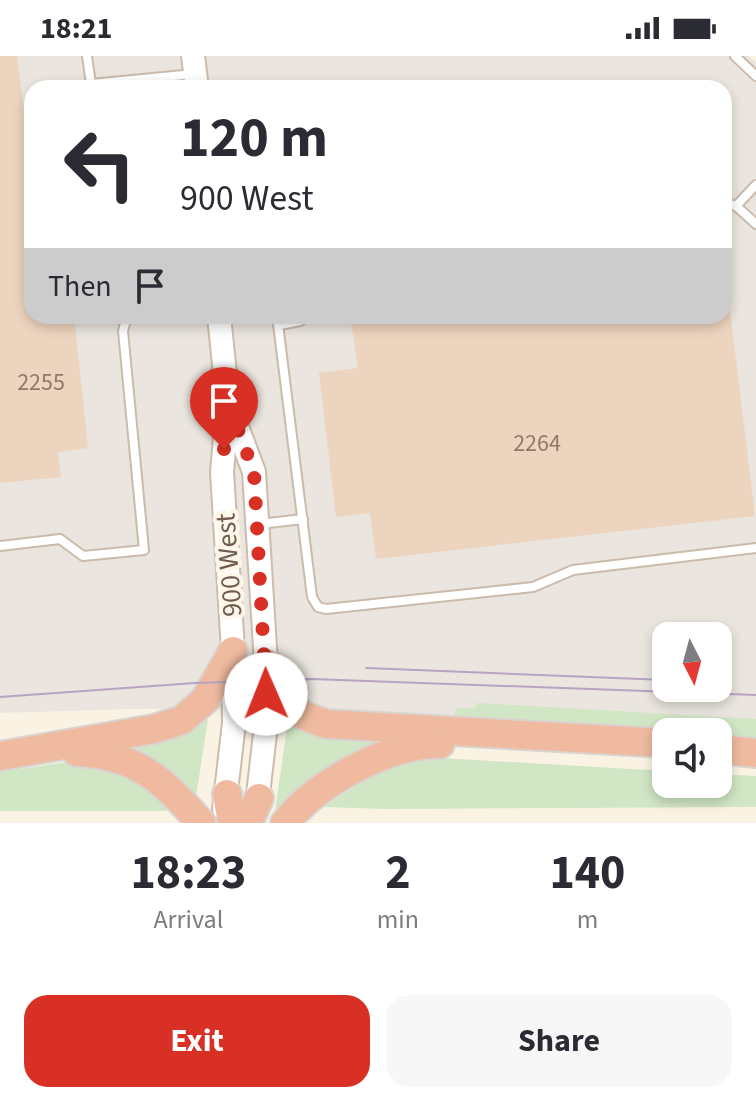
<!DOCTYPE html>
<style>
body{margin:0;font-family:"Source Sans 3",sans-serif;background:#f7f7f7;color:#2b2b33;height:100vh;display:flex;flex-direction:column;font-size:30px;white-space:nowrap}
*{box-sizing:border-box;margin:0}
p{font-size:26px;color:#7c7c81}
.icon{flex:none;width:44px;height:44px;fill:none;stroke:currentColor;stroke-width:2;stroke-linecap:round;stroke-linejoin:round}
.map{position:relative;height:767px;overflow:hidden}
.details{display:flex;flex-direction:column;background:#fff;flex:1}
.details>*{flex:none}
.banner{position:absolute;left:24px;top:24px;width:708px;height:244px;border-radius:24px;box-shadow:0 4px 12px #0003;background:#fff;color:#2b2b33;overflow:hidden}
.needle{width:52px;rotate:174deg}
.controls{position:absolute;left:652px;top:566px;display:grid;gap:16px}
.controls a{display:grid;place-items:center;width:80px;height:80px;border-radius:16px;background:#fff;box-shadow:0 4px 12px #0003;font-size:40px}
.pin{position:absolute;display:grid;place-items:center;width:68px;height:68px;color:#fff;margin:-82px -34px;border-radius:50% 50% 50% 0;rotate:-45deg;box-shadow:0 0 8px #0007}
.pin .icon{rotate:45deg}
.me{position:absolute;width:88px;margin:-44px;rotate:359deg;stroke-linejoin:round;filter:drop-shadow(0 0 6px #0008)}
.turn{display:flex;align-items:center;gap:28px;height:168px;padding:0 24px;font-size:36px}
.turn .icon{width:104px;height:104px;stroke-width:2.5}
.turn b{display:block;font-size:56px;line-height:68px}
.then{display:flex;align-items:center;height:76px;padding:0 24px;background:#0003;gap:16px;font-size:30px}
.eta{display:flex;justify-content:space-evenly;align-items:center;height:136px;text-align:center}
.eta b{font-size:48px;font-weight:700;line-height:56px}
.action{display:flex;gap:16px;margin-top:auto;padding:16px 24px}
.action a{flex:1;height:92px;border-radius:24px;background:#d93025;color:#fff;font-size:32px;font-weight:700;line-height:92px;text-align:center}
.action a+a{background:#f7f7f7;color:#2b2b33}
.status{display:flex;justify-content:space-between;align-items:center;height:56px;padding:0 40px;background:#fff;direction:ltr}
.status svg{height:22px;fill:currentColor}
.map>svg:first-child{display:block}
</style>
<div class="status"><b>18:21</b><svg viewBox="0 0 49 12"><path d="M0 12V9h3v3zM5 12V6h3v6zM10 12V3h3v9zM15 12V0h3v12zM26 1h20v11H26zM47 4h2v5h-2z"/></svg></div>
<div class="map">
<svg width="756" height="767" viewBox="0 0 756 767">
<rect width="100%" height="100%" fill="#faf3e4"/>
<path fill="#eae5de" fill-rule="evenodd" d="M0,0H749L756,7V687L718,676H666V680L327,652L135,653L0,657ZM32,32H724V260H32ZM666,580H718V632H666Z"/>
<g fill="#d0e6c4">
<path d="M476,647L756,663V684L718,679V676L452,662L458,652H476Z"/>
<path d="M207,659L208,663L196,741L173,716L133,690Z"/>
<path d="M287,671H290L383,685L280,756L275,755Z"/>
<path d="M441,702L666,715V728H718V718L756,720V751L386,753L324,751C361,725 396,704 441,702Z"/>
<path d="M73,705L123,714L171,752L166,755H0V716Z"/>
</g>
<g fill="#edd4be">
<path d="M0,0H17L29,100H32V260H74L88,392L58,396L61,421L0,427Z"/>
<path d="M724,205L755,460L376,503L370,457L336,461L319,317L358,312L350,260H724Z"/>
</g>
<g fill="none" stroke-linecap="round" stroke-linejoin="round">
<g stroke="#cabbab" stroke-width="12">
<g id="lane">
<path d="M87,0L91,28"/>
<path d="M735,0L756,20"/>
<path d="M91,32V28L194,18"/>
<path d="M724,146L736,150L756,168"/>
<path d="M736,150L756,129"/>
<path d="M277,260L312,541L318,551L326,553L533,531L573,514L756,492"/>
<path d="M280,269L300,265L307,260"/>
<path d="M260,468L303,463"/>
<path d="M0,490L60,483L83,500L144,494L123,275L127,260"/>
</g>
</g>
<g stroke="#cdbcaa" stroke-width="26">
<g id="secondary">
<path d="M193,0L197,32"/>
<path d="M219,260L228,347L222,416L233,595L234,667L224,753"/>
<path d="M230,352L254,416L266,607V669L256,756"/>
</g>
</g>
<g stroke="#dad4d0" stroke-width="32">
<g id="highway">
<path d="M266,607C281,646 285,654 326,668L666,687"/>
<path d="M718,693L756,697"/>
<path d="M77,696C137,699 163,724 201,767"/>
<path d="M0,700L154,673L182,664L205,644L233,595"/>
<path d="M227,738L232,767"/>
<path d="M248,767L259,742"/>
<path d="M285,767C317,727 389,687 440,688"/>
</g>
</g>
<use href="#lane" stroke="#fff" stroke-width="8"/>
<use href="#secondary" stroke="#fff" stroke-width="22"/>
<use href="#highway" stroke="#efbaa0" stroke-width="28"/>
<g stroke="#b6a4c2" stroke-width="2">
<path d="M366,612L666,624"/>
<path d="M0,641L195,627L312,623L756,639"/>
</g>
</g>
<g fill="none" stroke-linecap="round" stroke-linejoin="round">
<path stroke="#d93025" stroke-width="14" stroke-dasharray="0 25.2" d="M224,393L228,347L254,416L266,638"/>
</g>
<g text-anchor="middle" stroke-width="8" stroke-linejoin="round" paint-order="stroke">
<g font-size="24" fill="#8f7968">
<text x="41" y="334">2255</text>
<text x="537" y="395">2264</text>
</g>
<g font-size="28" fill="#705b4c" stroke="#fdf7ea">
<text transform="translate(228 509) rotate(-94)" y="10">900 West</text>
</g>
</g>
</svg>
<div class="controls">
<a><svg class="needle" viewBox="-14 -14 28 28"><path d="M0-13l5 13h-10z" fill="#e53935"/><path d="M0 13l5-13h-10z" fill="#7c7c81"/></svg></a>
<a><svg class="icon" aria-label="sound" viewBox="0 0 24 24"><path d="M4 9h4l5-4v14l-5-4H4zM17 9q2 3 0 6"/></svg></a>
</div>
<div class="pin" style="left:224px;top:393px;background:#d93025"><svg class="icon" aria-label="arrive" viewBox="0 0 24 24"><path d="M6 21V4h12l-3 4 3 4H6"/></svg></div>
<svg class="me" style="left:266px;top:638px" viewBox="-20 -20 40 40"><circle r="19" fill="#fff"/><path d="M0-13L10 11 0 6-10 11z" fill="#d93025"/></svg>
<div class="banner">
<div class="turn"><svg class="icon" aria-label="left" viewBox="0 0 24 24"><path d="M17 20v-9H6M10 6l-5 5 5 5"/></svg><div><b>120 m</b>900 West</div></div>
<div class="then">Then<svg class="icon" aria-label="arrive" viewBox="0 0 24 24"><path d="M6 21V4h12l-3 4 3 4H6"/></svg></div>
</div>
</div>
<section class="details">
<div class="eta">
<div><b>18:23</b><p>Arrival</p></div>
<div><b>2</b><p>min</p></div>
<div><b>140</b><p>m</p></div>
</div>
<div class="action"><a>Exit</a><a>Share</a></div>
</section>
